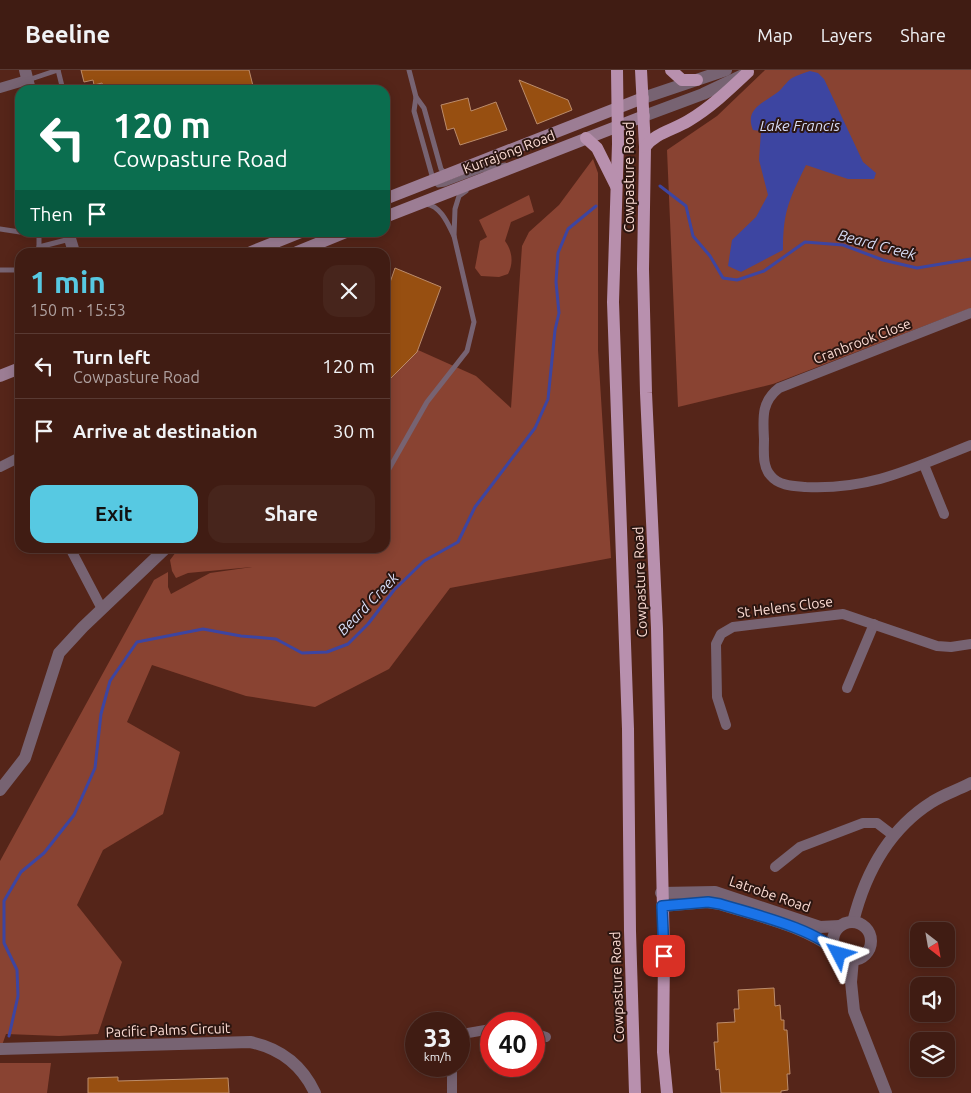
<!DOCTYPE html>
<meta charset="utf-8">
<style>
body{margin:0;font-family:Ubuntu,sans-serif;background:#47251c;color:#f1f3f6;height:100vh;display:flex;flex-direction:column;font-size:19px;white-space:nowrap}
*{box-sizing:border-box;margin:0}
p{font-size:16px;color:#aea1a0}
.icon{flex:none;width:28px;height:28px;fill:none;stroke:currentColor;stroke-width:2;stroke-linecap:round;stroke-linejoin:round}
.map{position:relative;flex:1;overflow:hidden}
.panel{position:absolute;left:15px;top:178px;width:375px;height:305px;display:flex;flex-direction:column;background:#401c13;border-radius:15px;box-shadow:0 2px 12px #0003,0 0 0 1px #593a33}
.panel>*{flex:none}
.guide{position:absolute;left:15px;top:15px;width:375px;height:152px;border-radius:15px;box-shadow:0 2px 12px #0003,0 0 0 1px #593a33;background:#0b6e4f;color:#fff;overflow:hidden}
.needle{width:32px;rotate:149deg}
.tools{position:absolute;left:910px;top:852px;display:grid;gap:10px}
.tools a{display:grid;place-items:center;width:45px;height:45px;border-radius:10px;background:#401c13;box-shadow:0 2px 12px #0003,0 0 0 1px #593a33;font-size:25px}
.speed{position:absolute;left:405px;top:942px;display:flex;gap:10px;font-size:25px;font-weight:700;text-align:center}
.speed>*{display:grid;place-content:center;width:65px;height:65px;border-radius:50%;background:#401c13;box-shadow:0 2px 12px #0003,0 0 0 1px #593a33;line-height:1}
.speed small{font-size:12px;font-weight:400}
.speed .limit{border:8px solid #d22;background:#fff;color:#111}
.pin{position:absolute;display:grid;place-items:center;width:42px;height:42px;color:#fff;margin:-21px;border-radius:10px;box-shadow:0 2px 8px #0006}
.me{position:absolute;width:55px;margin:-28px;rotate:309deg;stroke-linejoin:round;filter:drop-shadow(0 0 4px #0008)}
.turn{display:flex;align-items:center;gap:18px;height:105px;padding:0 15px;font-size:22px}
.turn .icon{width:65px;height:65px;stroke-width:2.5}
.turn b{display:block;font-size:35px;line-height:42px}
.then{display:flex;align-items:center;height:48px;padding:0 15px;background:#0003;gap:10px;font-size:19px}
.round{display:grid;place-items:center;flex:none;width:52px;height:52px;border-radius:15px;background:#47251c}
.summary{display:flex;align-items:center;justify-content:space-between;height:85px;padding:0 15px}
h1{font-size:30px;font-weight:700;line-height:38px;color:#57c9e2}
.primary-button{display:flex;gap:10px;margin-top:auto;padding:10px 15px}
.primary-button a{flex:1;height:58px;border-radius:15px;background:#57c9e2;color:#111;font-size:20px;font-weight:700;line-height:58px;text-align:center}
.primary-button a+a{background:#47251c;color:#f1f3f6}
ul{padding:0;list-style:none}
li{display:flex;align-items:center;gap:15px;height:65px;padding:0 15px;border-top:1px solid #593a33}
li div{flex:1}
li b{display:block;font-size:19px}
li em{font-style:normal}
header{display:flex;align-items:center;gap:30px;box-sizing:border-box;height:70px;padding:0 25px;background:#401c13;border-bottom:1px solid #593a33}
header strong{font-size:24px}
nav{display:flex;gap:28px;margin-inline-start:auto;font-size:18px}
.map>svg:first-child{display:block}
</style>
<header>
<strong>Beeline</strong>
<nav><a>Map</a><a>Layers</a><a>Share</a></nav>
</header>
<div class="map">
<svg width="971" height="1023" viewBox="0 0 971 1023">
<rect width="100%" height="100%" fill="#552519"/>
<g fill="#894332">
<path d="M765,0H971V238L773,314L678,337L667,80L717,46Z"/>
<path d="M593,89L598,103V280L611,488L450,518L389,599L315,637L246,626L152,595L127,652L180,682L163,744L103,780L77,835L122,892L98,964L59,966L6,964L0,981V791L154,510L168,502V517L171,524L210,503L252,497L188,503L176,508L172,501L170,490L179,478H385V313L418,280L476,306L511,338L522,176L529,162L559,135Z"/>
<path d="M529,125L534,142L511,152L505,171C512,180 514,193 508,204L499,207L481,206L475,198L480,171L487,167L479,150Z"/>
<path d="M0,993H51L47,1023H0Z"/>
</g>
<path fill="#3d45a1" d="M810,1L818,3L824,9L863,92L876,103L874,109H848L806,95C789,130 783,141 783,180L741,202L728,196L732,170L756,147L768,125L759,90L761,61L753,60C744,38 764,33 778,22C783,18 786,12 792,8C797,5 804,3 810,1Z"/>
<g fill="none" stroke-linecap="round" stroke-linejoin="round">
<g stroke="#3d45a1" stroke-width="3">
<path d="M660,116L686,136L693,166L710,186L723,208L737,210L764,201L805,172L843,175L883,190L917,198L971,189"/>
<path d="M9,966L18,926L17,900L4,873V831L21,802L44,783L74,745L95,698L101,644L110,611L137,572L203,559L241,566L276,569L302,583L327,582L348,574L368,554L394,520L424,491L458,472L475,437L535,358L548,329L555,260L559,243L556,212L558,183L568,159L596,136"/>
</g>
</g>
<g fill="#974f11" stroke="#bc8c6b">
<path d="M81,0H249L254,20H104L102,13L94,15L93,10L84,12Z"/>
<path d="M519,10L568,30L572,40L537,54Z"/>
<path d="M468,28L471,41L496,32L507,60L460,75L454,58L447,60L441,35Z"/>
<path d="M395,198L441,217L417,282L385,314V227Z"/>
<path d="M774,918L775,936L780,935L781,950H784V960H787L790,1004H787L788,1020L781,1021V1023H721L719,999L716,1000L714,972H718L717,953L735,952L734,939H739L738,920Z"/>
<path d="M118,1007V1011L228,1008L229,1023H88V1008Z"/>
</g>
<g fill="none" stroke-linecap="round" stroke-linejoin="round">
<g stroke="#776372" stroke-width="5">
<path d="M58,0L63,20"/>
<path d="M409,0L416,27L424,38L441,99L446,104"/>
<path d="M28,10L58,0"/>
<path d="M416,27L414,41L433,109L438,115L445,114L482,100L505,95"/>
<path d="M426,134C441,136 448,154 454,166"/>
<path d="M0,159L20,162"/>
<path d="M23,162L39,165V182"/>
<path d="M39,177L70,169"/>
<path d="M0,200H20"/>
<path d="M385,406L427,332L467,281L474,252L454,166L455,139L459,126L466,121"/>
</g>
<g stroke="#776372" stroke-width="10">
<path d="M0,18L27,10"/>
<path d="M971,243L779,318C761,332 763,348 764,369C764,381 762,397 771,406C779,416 794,416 806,417C871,420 913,398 971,375"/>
<path d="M924,395L944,444"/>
<path d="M0,397L20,387"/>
<path d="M70,478L102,539"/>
<path d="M847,618L874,554"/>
<path d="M726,655L717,627L716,574L721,564L733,557L843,544L937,576L951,577L971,574"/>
<path d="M775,797L800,777L863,753H877L894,766"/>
<path d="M534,963L546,967"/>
<path d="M459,970L468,963L491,959"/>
<path d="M452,996V1023"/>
</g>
<g stroke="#776372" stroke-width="12">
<path d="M25,0L30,20"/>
<path d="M643,28L726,0"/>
<path d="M644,46L703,24L745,4"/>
<path d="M68,162L74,182"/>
<path d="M0,720L25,688L59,583L83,557L166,478"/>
<path d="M661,823L715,822L820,857L840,856"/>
<path d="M662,836L707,832L720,834C757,846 805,856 835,880"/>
<path d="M853,852C865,804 889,759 932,732C944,724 958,720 971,713"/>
<circle cx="852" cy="871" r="19"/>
<path d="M853,889L851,912L854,941L886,1023"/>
<path d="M0,979L250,972C279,978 302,995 315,1023"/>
</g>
<g stroke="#9c7d94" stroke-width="12">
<path d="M385,129L643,28"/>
<path d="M385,147L644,46"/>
<path d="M251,182L301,162"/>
<path d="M297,182L346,162"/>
<path d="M0,306L20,298"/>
</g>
<g stroke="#b890ae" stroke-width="12">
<path d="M617,0L618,74L613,232L628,659L630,861L635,1023"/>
<path d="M641,0L645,77L643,199L646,323L657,558L664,886L663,982L667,1023"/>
<path d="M671,0L682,10H697"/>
<path d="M586,68L597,78L616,116"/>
<path d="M645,77C655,63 673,60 688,51C710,38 729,20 748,2"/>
</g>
</g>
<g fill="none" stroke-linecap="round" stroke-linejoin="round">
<g stroke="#114b97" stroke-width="12">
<path id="route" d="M664,886L662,836L708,832L720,834C752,844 818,859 839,884"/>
</g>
<use href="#route" stroke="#1a73e8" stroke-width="9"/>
</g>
<g text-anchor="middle" stroke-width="4" stroke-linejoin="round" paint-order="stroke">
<g font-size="14" fill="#fcdcd4" stroke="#2c1611">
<text transform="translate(509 82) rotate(-21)" y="5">Kurrajong Road</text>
<text transform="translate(629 107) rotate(-90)" y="5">Cowpasture Road</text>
<text transform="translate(862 271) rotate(-21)" y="5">Cranbrook Close</text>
<text transform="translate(640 512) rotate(-92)" y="5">Cowpasture Road</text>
<text transform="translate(785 537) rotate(-7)" y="5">St Helens Close</text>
<text transform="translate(770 824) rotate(19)" y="5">Latrobe Road</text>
<text transform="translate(617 917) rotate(-92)" y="5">Cowpasture Road</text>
<text transform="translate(168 960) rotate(-2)" y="5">Pacific Palms Circuit</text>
</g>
<g font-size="15" font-style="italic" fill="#d6dcf6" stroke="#2c1611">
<text x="800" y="61">Lake Francis</text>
<text transform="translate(877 175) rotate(15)" y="5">Beard Creek</text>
<text transform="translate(368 534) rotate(-46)" y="5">Beard Creek</text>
</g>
</g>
</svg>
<div class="tools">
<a><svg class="needle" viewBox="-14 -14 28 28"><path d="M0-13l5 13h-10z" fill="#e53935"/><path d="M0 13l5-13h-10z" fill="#aea1a0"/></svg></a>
<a><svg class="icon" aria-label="sound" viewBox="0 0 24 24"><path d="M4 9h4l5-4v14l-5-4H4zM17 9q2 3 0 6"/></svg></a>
<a><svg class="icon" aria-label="layers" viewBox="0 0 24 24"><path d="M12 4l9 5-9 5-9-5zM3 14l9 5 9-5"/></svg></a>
</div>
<div class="speed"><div>33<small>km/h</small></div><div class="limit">40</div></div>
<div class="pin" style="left:664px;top:886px;background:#d93025"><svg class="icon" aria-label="arrive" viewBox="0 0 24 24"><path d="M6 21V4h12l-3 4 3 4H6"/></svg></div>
<svg class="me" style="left:839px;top:884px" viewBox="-20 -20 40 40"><path d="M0-17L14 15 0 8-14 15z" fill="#1a73e8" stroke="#fff" stroke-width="4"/></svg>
<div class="guide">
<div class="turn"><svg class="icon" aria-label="left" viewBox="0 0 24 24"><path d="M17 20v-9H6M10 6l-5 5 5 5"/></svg><div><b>120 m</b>Cowpasture Road</div></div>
<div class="then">Then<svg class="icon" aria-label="arrive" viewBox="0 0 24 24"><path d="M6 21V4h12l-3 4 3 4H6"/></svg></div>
</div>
<section class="panel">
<div class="summary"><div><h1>1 min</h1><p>150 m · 15:53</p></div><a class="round"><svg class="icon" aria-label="close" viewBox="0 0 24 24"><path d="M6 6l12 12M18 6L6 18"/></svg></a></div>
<ul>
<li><svg class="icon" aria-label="left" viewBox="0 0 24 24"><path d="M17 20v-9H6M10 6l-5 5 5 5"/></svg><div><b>Turn left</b><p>Cowpasture Road</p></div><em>120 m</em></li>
<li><svg class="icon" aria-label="arrive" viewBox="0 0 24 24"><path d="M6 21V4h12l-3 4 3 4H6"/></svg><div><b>Arrive at destination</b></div><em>30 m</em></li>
</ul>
<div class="primary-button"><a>Exit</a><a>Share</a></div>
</section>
</div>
